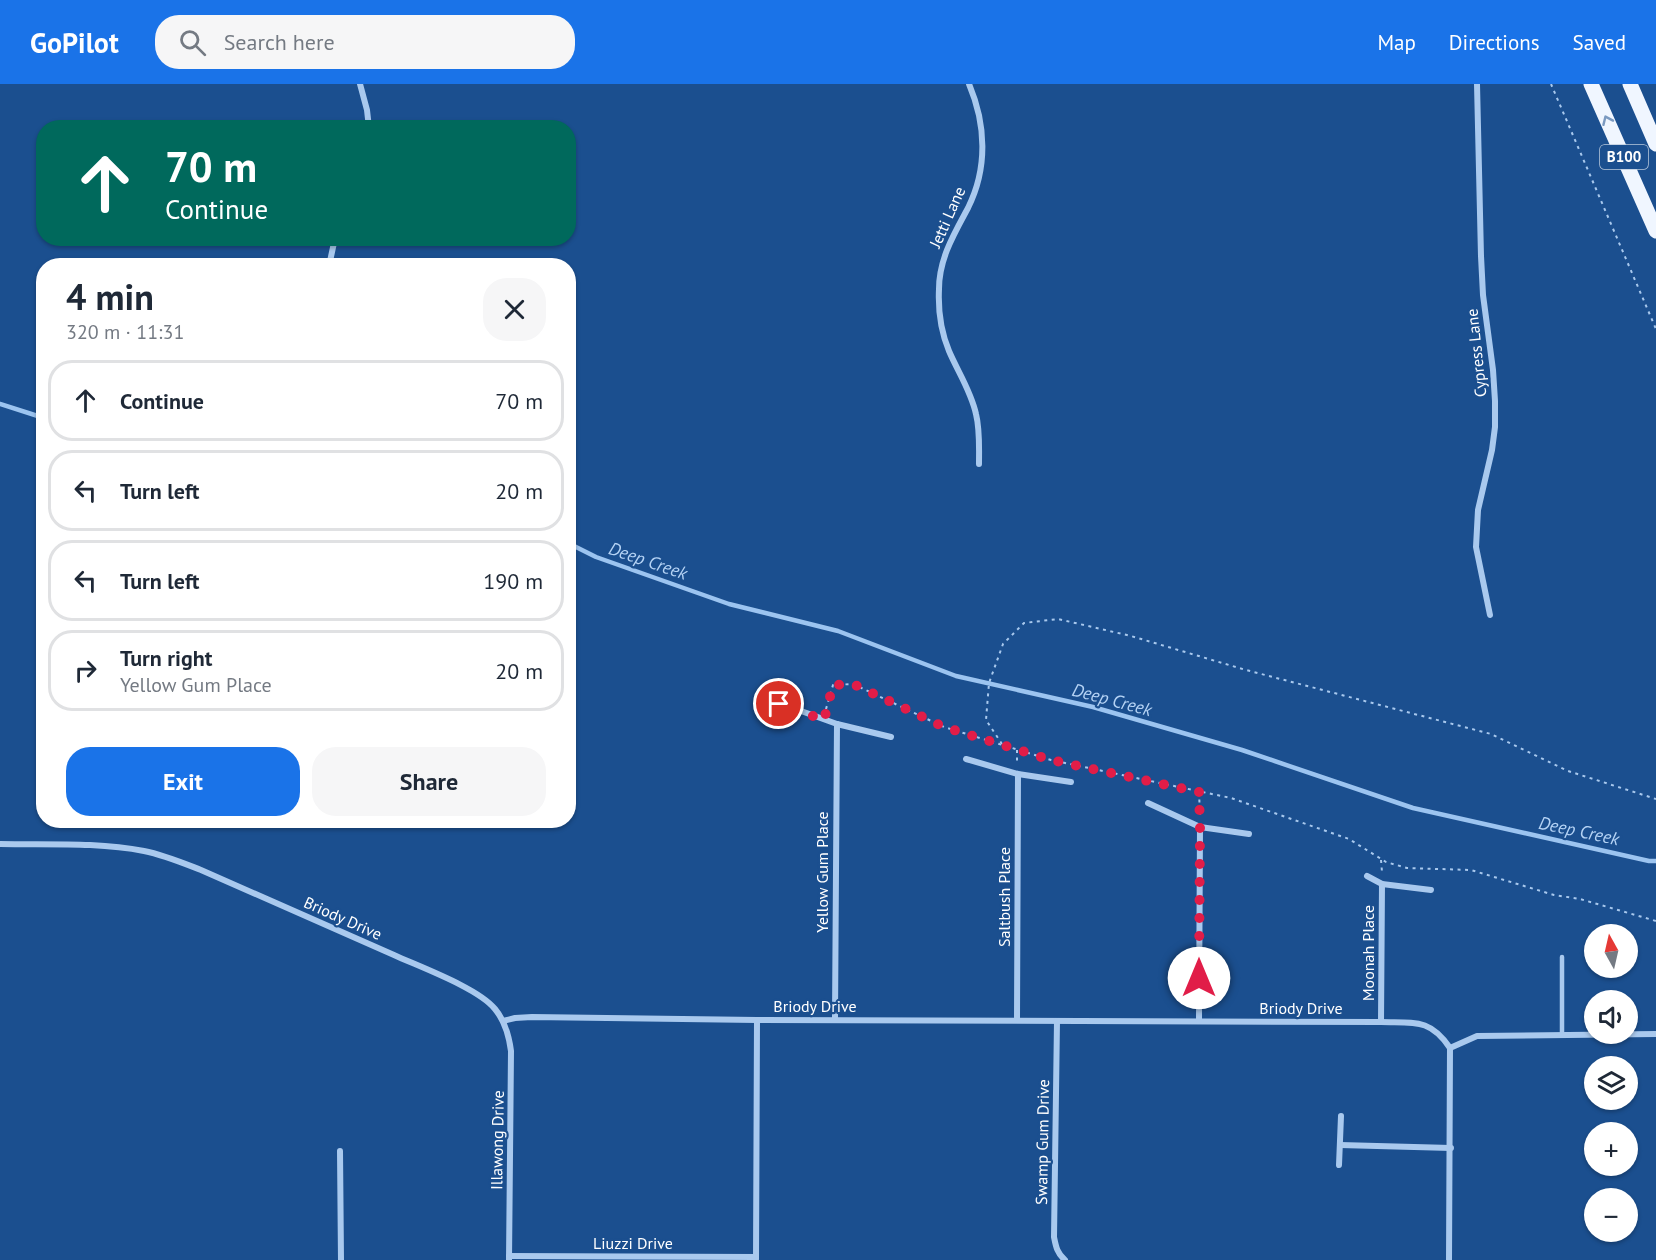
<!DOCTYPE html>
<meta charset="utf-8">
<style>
body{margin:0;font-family:"PT Sans",sans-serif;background:#f6f6f7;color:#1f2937;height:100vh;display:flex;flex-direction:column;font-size:22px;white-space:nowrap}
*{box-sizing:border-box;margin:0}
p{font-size:20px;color:#747a83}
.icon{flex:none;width:33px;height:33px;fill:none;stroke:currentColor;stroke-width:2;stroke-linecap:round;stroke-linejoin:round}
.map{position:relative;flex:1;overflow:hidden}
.drawer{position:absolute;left:36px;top:174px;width:540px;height:570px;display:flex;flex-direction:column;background:#fff;border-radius:24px;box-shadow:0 2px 4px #0004}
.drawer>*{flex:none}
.hud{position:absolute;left:36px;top:36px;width:540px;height:126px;border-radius:24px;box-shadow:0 2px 4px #0004;background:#00695c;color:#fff;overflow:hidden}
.needle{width:39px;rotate:352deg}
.controls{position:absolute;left:1584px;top:840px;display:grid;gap:12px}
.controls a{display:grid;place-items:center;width:54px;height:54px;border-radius:50%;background:#fff;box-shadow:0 2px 4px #0004;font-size:30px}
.pin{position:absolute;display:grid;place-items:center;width:51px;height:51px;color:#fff;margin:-26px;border:3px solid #fff;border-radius:50%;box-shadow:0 2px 6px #0007}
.me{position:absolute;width:66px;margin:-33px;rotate:0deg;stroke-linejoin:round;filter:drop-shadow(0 0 4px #0008)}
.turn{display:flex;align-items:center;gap:21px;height:126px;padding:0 30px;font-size:27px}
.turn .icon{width:78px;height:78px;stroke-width:2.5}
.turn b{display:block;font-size:42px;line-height:51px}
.round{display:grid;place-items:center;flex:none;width:63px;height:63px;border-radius:24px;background:#f6f6f7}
.head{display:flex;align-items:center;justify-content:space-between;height:102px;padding:0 30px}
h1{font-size:36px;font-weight:800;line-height:45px}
.cta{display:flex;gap:12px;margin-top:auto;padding:12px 30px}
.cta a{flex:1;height:69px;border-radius:24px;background:#1a73e8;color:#fff;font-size:24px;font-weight:800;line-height:69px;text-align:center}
.cta a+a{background:#f6f6f7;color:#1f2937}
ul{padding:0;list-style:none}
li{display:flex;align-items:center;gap:18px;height:81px;margin:0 12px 9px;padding:0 18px;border:3px solid #e0e1e3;border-radius:24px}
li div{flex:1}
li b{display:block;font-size:22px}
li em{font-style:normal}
header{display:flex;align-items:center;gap:36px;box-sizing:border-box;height:84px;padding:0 30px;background:#1a73e8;color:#fff}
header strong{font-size:28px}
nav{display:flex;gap:33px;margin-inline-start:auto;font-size:21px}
.search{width:420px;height:54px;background:#f6f6f7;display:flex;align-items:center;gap:15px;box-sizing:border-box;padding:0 21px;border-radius:24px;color:#747a83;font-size:22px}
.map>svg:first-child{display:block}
</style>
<header>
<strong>GoPilot</strong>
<div class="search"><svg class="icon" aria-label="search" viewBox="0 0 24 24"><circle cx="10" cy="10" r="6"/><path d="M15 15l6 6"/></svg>Search here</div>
<nav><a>Map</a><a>Directions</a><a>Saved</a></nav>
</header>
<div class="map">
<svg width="1656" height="1176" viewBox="0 0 1656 1176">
<rect width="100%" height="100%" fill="#1b4f8f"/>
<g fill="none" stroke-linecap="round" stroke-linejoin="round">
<g stroke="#9cc4f0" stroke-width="4.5">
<path d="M0,320L44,334"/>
<path d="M568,459L596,473L729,520L838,547L956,592L1093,623L1242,666L1413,724L1649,777H1656"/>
</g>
<g stroke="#a9c9ee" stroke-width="2" stroke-dasharray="3 4.5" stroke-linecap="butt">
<path d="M1551,0L1656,245"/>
<path d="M826,625L833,601L853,600L944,643L1051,676L1231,714L1349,755L1386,778L1407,784L1471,786L1554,811L1580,815L1656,837"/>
<path d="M1002,660L986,636L989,599L1003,560L1024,539L1058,535L1131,552L1246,586L1491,650L1568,687L1656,715"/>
<path d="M1017,666V678"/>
<path d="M1199,708L1200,731"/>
<path d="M1381,776L1382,788"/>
</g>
<path stroke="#a9c9ee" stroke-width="4.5" d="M1562,873V951"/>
<g stroke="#a9c9ee" stroke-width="6">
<path d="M360,0L367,26L369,44"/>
<path d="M969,0C986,40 988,84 968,124C954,150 939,175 939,205C938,226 941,248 949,267C958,288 971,307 976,330C980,346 979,364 979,380"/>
<path d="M1477,0L1481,172L1483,211L1493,286L1495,317V343L1492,366L1478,426L1476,463L1490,531"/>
<path d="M329,182L335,154"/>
<path d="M779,619L837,640L891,653"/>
<path d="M966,675L1018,690L1071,698"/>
<path d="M1148,719L1200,743L1249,750"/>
<path d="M0,760C47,761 97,758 144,767C164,771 183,779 201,786C266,814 330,843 394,871C420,883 478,904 495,925C505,937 509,952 511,967L509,1176"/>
<path d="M1367,792L1382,800L1431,806"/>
<path d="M835,935L837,640"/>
<path d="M1017,936L1018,690"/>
<path d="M503,937L515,934L532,933L757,936L1381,938C1414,939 1430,934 1450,964L1449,1176"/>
<path d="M1057,937L1054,1153C1056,1163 1057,1169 1065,1176"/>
<path d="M1199,937L1200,743"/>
<path d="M1381,938L1382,800"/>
<path d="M1450,964L1477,952L1656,950"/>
<path d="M1340,1061L1451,1064"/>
<path d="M340,1067L341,1176"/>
<path d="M1339,1081L1341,1032"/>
<path d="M509,1172L756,1173"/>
<path d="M756,1175L757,936"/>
</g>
<g stroke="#f0f6ff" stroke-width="15">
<path d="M1591,0L1656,147"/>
<path d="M1630,0L1656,60"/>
</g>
</g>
<defs><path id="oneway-chevron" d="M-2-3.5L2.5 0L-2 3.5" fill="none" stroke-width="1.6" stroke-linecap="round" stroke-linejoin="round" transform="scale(1.5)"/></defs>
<use stroke="#7b9ac1" href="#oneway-chevron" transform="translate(1607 36) rotate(-114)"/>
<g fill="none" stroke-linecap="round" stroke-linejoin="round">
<path stroke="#e11d48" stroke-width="10" stroke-dasharray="0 18" d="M779,620L824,636L833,601L853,600L944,643L1051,676L1199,708L1200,743L1199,894"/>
</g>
<g text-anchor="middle" stroke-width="4.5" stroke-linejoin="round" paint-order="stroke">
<rect fill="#1b4f8f" stroke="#bbcadd" stroke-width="1.5" x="1600" y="61" width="48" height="24" rx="4.5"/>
<g font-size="15" font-weight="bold" fill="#fff">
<text x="1624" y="78">B100</text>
</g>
<g font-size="16" fill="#fff" stroke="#1b4f8f">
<text transform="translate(947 133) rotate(-66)" y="6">Jetti Lane</text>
<text transform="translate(1476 269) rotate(-96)" y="6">Cypress Lane</text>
<text transform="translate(822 788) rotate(-90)" y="6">Yellow Gum Place</text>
<text transform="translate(1004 813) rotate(-90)" y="6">Saltbush Place</text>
<text transform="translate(343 834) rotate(24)" y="6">Briody Drive</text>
<text transform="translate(1368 869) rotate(-90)" y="6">Moonah Place</text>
<text x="815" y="928">Briody Drive</text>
<text x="1301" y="930">Briody Drive</text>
<text transform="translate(497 1056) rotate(-89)" y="6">Illawong Drive</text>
<text transform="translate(1042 1058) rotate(-89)" y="6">Swamp Gum Drive</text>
<text x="633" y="1165">Liuzzi Drive</text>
</g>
<g font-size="18" font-style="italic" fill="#b5d3f5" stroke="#1b4f8f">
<text transform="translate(648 477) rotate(19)" y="6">Deep Creek</text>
<text transform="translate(1112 616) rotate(15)" y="6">Deep Creek</text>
<text transform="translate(1579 747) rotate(12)" y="6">Deep Creek</text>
</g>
</g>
</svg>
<div class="controls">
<a><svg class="needle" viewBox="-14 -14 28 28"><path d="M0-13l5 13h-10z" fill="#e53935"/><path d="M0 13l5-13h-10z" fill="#747a83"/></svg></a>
<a><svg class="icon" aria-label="sound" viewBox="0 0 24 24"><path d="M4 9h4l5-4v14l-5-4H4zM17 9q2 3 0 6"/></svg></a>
<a><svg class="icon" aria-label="layers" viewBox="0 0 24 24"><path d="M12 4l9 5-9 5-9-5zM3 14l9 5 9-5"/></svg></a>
<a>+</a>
<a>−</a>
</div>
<div class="pin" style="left:779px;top:620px;background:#d93025"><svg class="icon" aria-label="arrive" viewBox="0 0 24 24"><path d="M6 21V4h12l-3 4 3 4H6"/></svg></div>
<svg class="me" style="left:1199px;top:894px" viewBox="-20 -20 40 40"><circle r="19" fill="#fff"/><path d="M0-13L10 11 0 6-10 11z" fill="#e11d48"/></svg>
<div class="hud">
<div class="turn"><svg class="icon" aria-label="ahead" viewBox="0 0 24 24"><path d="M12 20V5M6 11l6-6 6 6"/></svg><div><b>70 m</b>Continue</div></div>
</div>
<section class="drawer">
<div class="head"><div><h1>4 min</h1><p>320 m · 11:31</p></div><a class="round"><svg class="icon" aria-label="close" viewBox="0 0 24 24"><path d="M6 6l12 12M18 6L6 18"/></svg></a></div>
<ul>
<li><svg class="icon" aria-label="ahead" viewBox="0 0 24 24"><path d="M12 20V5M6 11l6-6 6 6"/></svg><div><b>Continue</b></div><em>70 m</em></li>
<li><svg class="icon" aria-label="left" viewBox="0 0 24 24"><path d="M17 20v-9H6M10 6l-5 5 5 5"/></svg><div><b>Turn left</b></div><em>20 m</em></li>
<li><svg class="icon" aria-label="left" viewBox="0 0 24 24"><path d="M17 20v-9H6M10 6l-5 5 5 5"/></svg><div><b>Turn left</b></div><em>190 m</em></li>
<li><svg class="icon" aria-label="right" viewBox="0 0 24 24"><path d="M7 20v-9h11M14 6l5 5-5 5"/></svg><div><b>Turn right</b><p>Yellow Gum Place</p></div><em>20 m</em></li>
</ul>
<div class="cta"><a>Exit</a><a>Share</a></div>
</section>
</div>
